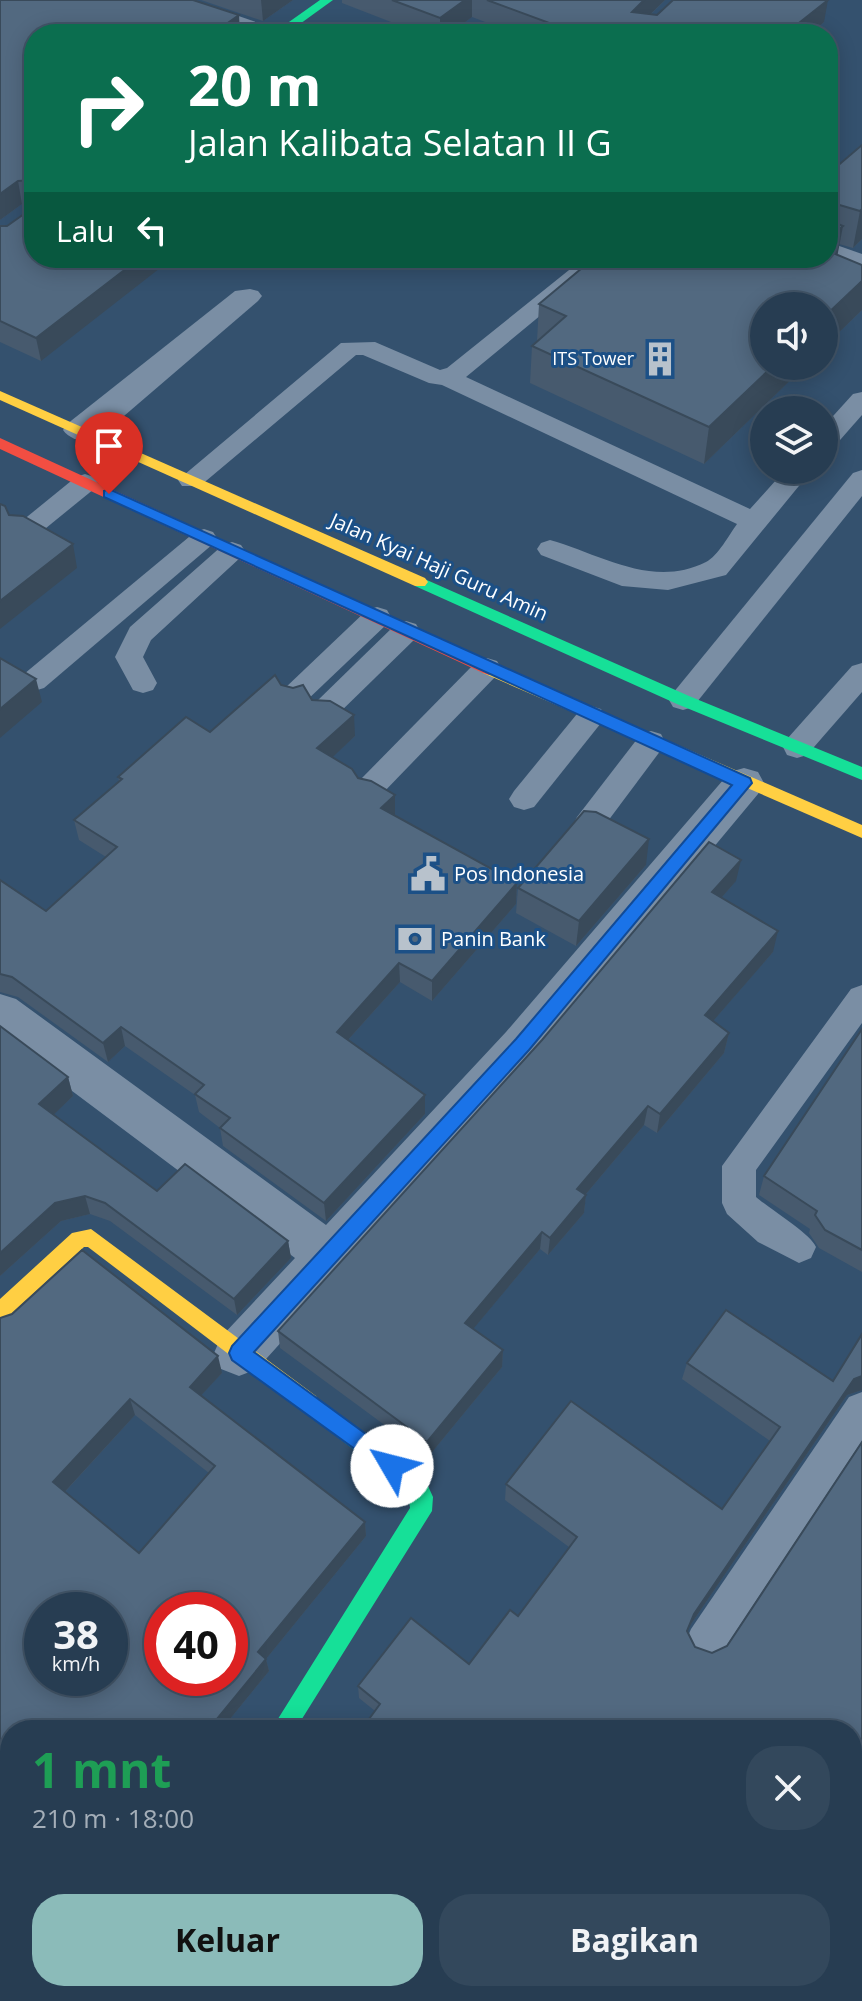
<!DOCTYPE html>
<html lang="id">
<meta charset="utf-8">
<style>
body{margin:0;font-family:"Open Sans",sans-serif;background:#33485c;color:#f1f3f6;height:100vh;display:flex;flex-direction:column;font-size:30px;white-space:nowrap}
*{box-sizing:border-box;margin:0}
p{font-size:26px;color:#a4aeb8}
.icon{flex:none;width:44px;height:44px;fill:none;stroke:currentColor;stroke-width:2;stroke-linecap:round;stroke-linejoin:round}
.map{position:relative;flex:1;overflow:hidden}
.sheet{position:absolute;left:0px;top:1720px;width:862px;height:282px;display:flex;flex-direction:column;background:#273d52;border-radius:32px 32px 0 0;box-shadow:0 4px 20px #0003,0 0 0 2px #435669}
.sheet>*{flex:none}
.top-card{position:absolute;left:24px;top:24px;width:814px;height:244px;border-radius:32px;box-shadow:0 4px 20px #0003,0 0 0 2px #435669;background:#0b6e4f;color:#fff;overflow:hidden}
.tools{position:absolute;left:750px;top:292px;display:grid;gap:16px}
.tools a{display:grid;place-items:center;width:88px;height:88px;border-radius:50%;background:#273d52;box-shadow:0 4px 20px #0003,0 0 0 2px #435669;font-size:40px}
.speed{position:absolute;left:24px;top:1592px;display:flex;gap:16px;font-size:40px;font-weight:700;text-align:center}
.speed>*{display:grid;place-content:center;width:104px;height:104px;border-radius:50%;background:#273d52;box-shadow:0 4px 20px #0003,0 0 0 2px #435669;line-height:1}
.speed small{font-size:20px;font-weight:400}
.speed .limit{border:12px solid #d22;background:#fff;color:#111}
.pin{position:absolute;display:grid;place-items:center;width:68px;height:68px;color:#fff;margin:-82px -34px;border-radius:50% 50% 50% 0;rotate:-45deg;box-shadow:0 0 8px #0007}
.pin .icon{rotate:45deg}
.me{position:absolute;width:88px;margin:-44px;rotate:307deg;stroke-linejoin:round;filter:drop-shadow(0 0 6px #0008)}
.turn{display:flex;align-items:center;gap:28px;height:168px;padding:0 32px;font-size:36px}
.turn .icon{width:104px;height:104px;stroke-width:2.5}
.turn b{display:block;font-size:56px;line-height:68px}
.then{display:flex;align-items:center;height:76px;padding:0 32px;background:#0003;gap:16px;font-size:30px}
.round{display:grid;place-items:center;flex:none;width:84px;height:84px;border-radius:32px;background:#33485c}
.headline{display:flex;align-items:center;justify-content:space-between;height:136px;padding:0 32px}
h1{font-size:48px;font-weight:700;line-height:60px;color:#1e9e55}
.cta{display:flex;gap:16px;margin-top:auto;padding:16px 32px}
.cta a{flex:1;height:92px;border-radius:32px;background:#8bbbb9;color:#111;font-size:32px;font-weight:700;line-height:92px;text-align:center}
.cta a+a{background:#33485c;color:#f1f3f6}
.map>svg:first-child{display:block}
</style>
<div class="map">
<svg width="862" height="2001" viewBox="0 0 862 2001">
<rect width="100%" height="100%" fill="#34516e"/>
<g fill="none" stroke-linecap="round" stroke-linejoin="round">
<g fill="#7a8ea4" fill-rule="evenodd">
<path d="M828,242L862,254V269L828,257Z"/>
<path d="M584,258H610L466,377L750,509L785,470H812L726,575L668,590L622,586L541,555L537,549L541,543L550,540C600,554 652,589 706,562C718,556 729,535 737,524L442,385L429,383L363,355H356L200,486H182L178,480L341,343L375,342L440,370L447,368Z"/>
<path d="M250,289L258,291L262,296L258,301L96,440C85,443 70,440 63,430L67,424L235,291Z"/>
<path d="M862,392V415L833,448L824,450V426L853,394Z"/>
<path d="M862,470V496L693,707L683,710L673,707L669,700L673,693L853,473Z"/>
<path d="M85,474L94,477L98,483L94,489L35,537H17L13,531L17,525L76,477Z"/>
<path d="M204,529L213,532L217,538L213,544L44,688L34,691L24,688L20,681L24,674L195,532Z"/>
<path d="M232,542L241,545L245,551L241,557L151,640L143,657L157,683L153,690L143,693L133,690L115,657L130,627L223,545Z"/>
<path d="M377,607L387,610L391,617L387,624L304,703L294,706L284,703L280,696L284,689L367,610Z"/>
<path d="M406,621L416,624L420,631L416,638L334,718L324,721L314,718L310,711L314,704L396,624Z"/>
<path d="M487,658L497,661L501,668L497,675L380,796L370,799L360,796L355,788L360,780L477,661Z"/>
<path d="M862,663V692L807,755L797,758L787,755L783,747L787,739L852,666Z"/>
<path d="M591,706L601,709L605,716L601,723L534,807L524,810L514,807L509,799L514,791L581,709Z"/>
<path d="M651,731L661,734L665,742L661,750L599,833L588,836L577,833L573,825L577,817L641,734Z"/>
<path d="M862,985V1023L756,1170V1197C771,1210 810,1233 816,1247L811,1258L799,1263L758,1242L727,1214L722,1203V1166L851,989Z"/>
<path d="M862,1392V1441L719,1657L705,1663L691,1657L685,1643L691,1629L849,1397Z"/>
</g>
<g fill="#7a8ea4" fill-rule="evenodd">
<path d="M151,0H192L273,28L277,34H236L155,6Z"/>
<path d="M744,768L758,772L764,783L758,794L538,1058L257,1369L239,1376L221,1369L214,1353L221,1337L295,1258L0,1037V994L16,999L326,1225L506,1032L730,772Z"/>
<path d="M100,1992H161L157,2001H96Z"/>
</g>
<g fill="#16e098" fill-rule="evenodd">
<path d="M320,0H333L286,34H272Z"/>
<path d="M420,577L689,696L862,767V780L677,704L415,586V578Z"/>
<path d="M309,1393L424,1477L433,1497L432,1511L295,1730H271L410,1508L408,1491L302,1410L299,1403L302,1396Z"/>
</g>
<g fill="#ffcf43" fill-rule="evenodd">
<path d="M0,391L425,578L428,582L425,586H415L0,400Z"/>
<path d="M489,663L862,825V838L483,673L481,669Z"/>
<path d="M91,1229L316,1396L319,1403L316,1410L309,1413L302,1410L88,1247H84L7,1318L0,1321V1299L72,1233Z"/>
</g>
<path fill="#f24e42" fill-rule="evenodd" d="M0,438L495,665L497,669L489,675L483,673L0,449Z"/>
</g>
<g fill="#475a6e" fill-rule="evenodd">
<path d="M0,0L34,34L41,361L0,342V226H7L31,209V203L22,204L0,220Z"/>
<path d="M201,0H293L263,21Z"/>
<path d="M342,0H665L651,14L824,22L810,34H517L472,17L449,34H422L342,3Z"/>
<path d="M862,145V239L853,248L839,244L837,255L862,265V310L824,347V306L764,366H805L704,464L530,383L532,346L537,341L539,304L828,258V174Z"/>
<path d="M281,685L312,700L355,736L332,757L358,778L395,795V815L517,883L516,904L432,1001L400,982L348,1040L425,1095V1114L326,1221L223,1146L220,1128L199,1112L195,1095L125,1046L108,1062L18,997L0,992V880L46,911L106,857L79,840L74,820L119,781L118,777L210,732Z"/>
<path d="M646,865L576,946L516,913L518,888Z"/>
<path d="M736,881L721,898L773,952L713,1021L729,1033L724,1053L657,1133L644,1125L586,1194L584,1213L548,1255L540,1249L473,1329L503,1350L502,1367L428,1457L280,1348L278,1331Z"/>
<path d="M0,1026L68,1077L73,1096L53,1115L157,1191L288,1241L291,1258L237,1315L110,1221L90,1214L61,1221L0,1276Z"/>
<path d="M862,1029V1272L819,1248L809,1233L810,1229L759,1195L764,1176Z"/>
<path d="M0,1318L222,1373L201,1395L365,1522L366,1536L266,1659L269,1671L221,1730H10ZM135,1415L209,1473L139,1553L65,1492Z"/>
<path d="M862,1334V1390L847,1395L689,1627L687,1631L862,2001H569L558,1992H852L375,1711L359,1698L358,1686L469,1664L518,1616L569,1547L505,1500L506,1484L722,1509L770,1441L682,1379L687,1363L833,1381Z"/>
<path d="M513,1992L507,2001H477L476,2000L475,2001H158Z"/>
</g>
<g fill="#394a5a">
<path d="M261,0H293L263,21Z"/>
<path d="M465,0H472V17L449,34H440V18Z"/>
<path d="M644,0H665L630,34L632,12Z"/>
<path d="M828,0L824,22L810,34H785Z"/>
<path d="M239,15L240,34H212Z"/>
<path d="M18,181L22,204L0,220V194Z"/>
<path d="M862,209V239L853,248L860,211Z"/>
<path d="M843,226L836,263L828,258V239Z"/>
<path d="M140,258H173L41,361L36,338Z"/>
<path d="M862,281V310L824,347V317Z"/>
<path d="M773,366H805L704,464L709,427Z"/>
<path d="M73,544L77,568L0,629V601Z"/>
<path d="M36,679L42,702L0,738V709Z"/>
<path d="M354,715L355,736L319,770L317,748Z"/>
<path d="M395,795V816L381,808Z"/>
<path d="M649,839L646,865L576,946L579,921Z"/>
<path d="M741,860L736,881L708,913L712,892Z"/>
<path d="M517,883L516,904L432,1001V981Z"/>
<path d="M778,931L773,952L701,1035L705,1015Z"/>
<path d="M399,963L400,982L338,1051L337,1032Z"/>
<path d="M121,1027L125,1046L108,1062L103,1043Z"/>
<path d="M729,1033L724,1053L657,1133L660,1114Z"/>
<path d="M68,1077L73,1096L45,1123L39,1104Z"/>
<path d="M425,1095V1114L326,1221L324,1203Z"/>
<path d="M648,1106L644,1125L575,1207L577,1189Z"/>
<path d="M586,1195L584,1213L548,1255L550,1238Z"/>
<path d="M85,1196L90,1214L61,1221L0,1276V1253L55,1203Z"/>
<path d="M542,1232L540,1249L464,1340L465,1323Z"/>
<path d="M288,1241L291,1258L237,1315L234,1299Z"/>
<path d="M503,1350L502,1367L428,1457L427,1442Z"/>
<path d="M218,1356L222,1373L195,1402L190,1387Z"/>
<path d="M862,1376V1390L847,1395L689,1627L694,1614L854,1379Z"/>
<path d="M130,1399L135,1415L60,1497L53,1482Z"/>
<path d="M365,1522L366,1536L266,1659L269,1671L221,1730H208L258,1652Z"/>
</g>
<g fill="#526980" stroke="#394a5a" stroke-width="2" fill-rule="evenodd">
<path d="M0,0H193L239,15L212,34H34V258H140L36,338L0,321V226H7L31,209L32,180L18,181L0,194Z"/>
<path d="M392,0H465L440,18Z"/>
<path d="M487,0H644L632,12L657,15L673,0H828L785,34H579Z"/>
<path d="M862,145V209L860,211L833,203V222L843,226L828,239V174Z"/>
<path d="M828,251L862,265V281L824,317V306H764V366H773L709,427L532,346L566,316L539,304L594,258H828Z"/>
<path d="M0,504L5,506L9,515L23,516L73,544L0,601Z"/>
<path d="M0,658L36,679L0,709Z"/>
<path d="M275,675L281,685L293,688L303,685L312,700L330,701L354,715L317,748L352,769L358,778L371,781L395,795L381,808L517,883L432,981L399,963L337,1032L425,1095L324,1203L220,1128L230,1118L195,1094L204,1085L121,1027L103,1043L12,977L0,974V880L46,911L117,847L74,820L122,779L118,777L186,717L210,732Z"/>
<path d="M584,811L596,812L649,839L579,921L518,888Z"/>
<path d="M709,842L741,860L712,892L778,931L705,1015L729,1033L660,1114L648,1106L577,1189L586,1195L550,1238L542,1232L465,1323L503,1350L427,1442L278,1331L542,1040Z"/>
<path d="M0,1026L68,1077L39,1104L157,1191L185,1164L288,1241L234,1299L105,1203L85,1196L55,1203L0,1253Z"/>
<path d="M862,1029V1250L825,1230L815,1215L817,1211L764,1176Z"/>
<path d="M82,1250L218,1356L190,1387L365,1522L258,1652L266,1659L208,1730H10V1914L0,1905V1318L12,1314ZM130,1399L215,1466L139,1553L53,1482ZM42,1610H110V1678H42ZM162,1610H230V1678H162Z"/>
<path d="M726,1310L833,1381L862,1334V1376L854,1379L694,1614L687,1631L695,1647L712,1653L727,1646L862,1442V2001H579L569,1992H852V1730H361L380,1704L358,1686L411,1618L469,1664L510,1610L518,1616L577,1537L506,1484L571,1401L722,1509L780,1427L687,1363Z"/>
<path d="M165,1992H510L504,2001H486L477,1993L471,2001H158Z"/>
</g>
<path fill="#1a73e8" stroke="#114b97" stroke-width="2" d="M109,489L750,778L752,783L529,1050L254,1352L400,1459L403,1466L400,1473L392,1476L232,1360L229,1353L232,1346L516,1039L732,785L104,497V491Z"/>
<defs>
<g id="building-bare" transform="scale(2.76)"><path d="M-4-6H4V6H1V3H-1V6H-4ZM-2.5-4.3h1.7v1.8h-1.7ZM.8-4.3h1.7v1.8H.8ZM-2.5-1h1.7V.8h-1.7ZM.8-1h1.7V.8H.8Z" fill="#b8c2cc" stroke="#1c5086" stroke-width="2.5" paint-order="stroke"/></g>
<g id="civic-bare" transform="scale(2.76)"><path d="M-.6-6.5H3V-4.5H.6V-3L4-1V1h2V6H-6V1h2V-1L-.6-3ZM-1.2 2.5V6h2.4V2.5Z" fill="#b8c2cc" stroke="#1c5086" stroke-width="2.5" paint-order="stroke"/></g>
<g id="bank-bare" transform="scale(2.76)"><path d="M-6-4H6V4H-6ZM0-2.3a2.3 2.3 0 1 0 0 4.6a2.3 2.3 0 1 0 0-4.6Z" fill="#b8c2cc" stroke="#1c5086" stroke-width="2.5" paint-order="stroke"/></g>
</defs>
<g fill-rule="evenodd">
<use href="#building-bare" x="660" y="359"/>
<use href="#civic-bare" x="428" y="874"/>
<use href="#bank-bare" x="415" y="939"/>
</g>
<g text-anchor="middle" stroke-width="6" stroke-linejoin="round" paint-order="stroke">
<g font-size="18" fill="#fff" stroke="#1c5086" text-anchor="end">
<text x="634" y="365">ITS Tower</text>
</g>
<g font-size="20" fill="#fff" stroke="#1c5086">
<text transform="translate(439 567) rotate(24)" y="7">Jalan Kyai Haji Guru Amin</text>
</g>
<g font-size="20" fill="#fff" stroke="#1c5086" text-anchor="start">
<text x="454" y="881">Pos Indonesia</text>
<text x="441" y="946">Panin Bank</text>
</g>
</g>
</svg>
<div class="tools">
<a><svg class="icon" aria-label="sound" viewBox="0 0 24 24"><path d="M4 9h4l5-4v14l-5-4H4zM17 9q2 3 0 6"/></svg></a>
<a><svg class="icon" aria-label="layers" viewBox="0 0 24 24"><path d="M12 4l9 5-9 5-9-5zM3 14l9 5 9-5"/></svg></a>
</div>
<div class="speed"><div>38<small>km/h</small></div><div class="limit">40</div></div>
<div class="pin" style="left:109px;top:494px;background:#d93025"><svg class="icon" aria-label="arrive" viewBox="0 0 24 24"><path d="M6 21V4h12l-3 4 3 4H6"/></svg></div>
<svg class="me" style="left:392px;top:1466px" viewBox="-20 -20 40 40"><circle r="19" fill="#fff"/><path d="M0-13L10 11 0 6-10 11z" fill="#1a73e8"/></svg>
<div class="top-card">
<div class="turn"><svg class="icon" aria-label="right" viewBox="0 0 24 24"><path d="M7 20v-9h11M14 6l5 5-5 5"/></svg><div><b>20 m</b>Jalan Kalibata Selatan II G</div></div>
<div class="then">Lalu<svg class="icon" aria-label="left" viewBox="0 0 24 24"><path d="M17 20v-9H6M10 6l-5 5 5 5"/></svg></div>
</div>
<section class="sheet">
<div class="headline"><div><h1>1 mnt</h1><p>210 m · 18:00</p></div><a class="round"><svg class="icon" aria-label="close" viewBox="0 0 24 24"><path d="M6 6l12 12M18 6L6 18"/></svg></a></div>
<div class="cta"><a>Keluar</a><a>Bagikan</a></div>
</section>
</div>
